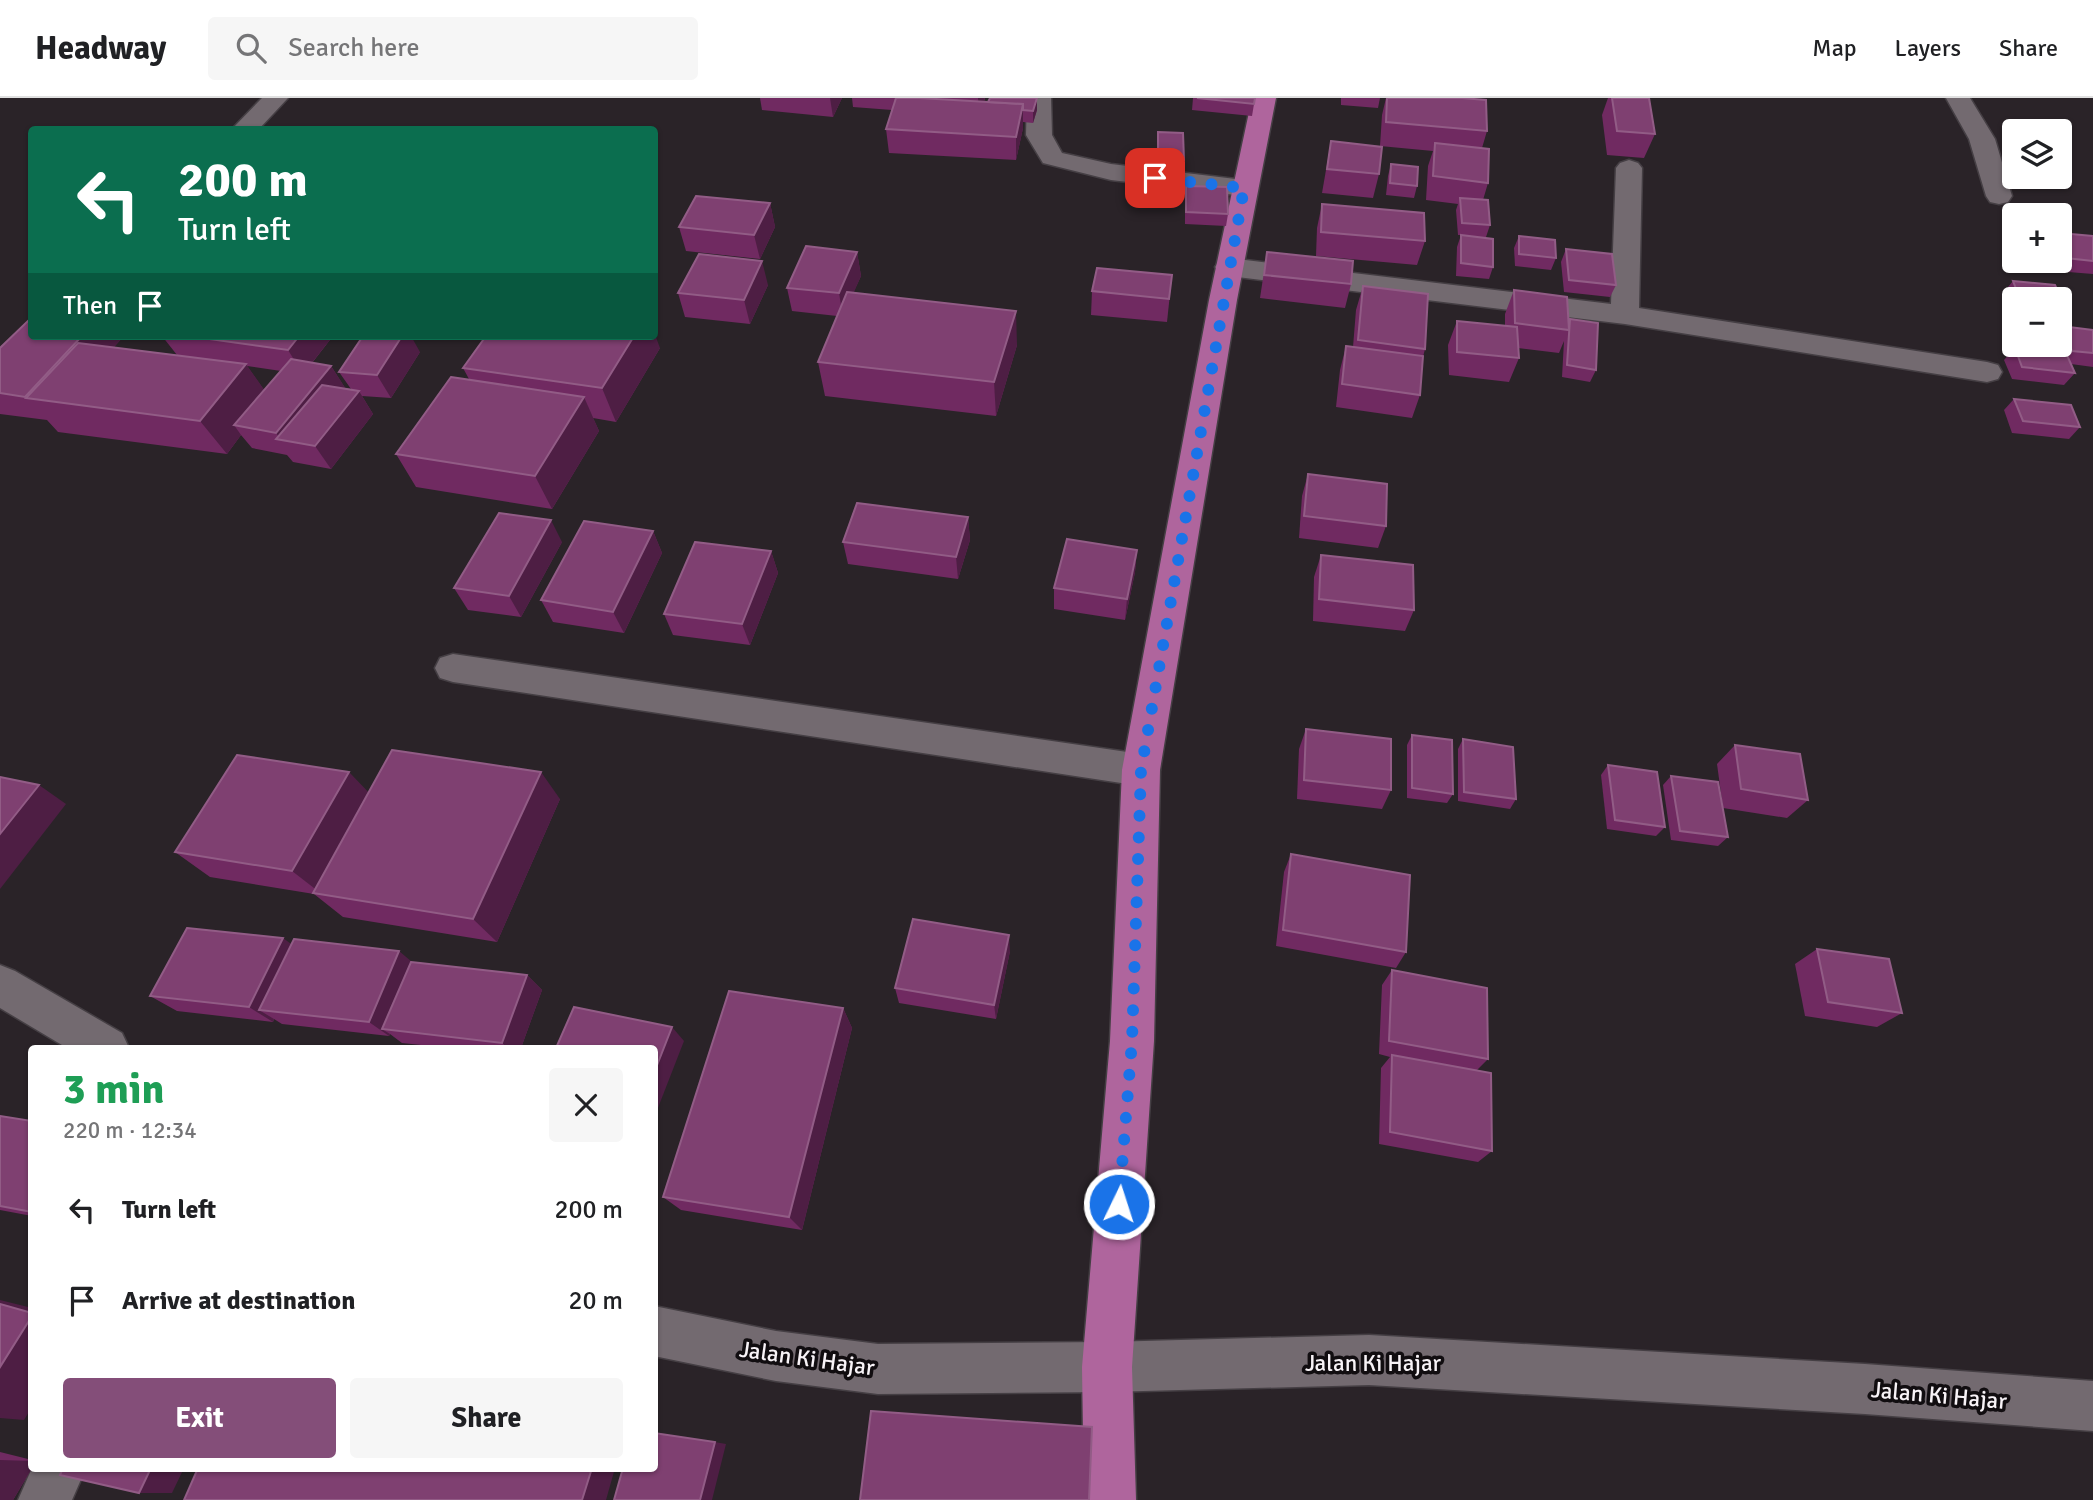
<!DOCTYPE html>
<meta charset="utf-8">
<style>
body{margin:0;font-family:Signika,sans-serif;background:#f6f6f6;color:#202124;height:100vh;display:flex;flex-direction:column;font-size:26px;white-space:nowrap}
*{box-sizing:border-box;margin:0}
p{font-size:23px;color:#757577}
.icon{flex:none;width:38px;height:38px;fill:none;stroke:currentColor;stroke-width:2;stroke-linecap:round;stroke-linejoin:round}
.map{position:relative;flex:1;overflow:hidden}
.side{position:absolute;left:28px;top:947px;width:630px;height:427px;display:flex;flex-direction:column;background:#fff;border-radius:7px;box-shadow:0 2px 5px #0004}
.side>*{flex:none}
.hud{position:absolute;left:28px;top:28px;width:630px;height:214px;border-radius:7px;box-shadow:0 2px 5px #0004;background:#0b6e4f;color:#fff;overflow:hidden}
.buttons{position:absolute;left:2002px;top:21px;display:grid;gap:14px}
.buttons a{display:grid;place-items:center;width:70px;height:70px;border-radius:7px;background:#fff;box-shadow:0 2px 5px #0004;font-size:35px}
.pin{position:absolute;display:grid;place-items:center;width:60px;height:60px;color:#fff;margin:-30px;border-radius:14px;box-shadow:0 4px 10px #0006}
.me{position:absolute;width:77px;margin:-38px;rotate:4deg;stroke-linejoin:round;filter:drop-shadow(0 0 5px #0008)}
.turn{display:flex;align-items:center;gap:24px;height:147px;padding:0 35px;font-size:32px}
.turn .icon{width:91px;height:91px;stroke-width:2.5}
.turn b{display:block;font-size:49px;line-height:60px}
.then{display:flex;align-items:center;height:66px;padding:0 35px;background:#0003;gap:14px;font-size:26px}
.round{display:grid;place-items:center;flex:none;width:74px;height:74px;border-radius:7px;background:#f6f6f6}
.summary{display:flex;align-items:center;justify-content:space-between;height:119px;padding:0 35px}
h1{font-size:42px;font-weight:700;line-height:52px;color:#1e9e55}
.cta{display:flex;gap:14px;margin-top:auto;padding:14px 35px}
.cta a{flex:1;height:80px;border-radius:7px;background:#844e79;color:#fff;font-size:28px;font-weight:700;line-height:80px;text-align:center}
.cta a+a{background:#f6f6f6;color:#202124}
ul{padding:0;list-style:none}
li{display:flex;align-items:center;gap:21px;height:91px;padding:0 35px}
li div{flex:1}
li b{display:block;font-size:26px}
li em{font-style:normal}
header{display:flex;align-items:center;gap:42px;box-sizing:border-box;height:98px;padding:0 35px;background:#fff;border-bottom:2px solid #e0e0e0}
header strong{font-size:33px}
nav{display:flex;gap:38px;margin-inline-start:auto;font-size:24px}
.search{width:490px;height:63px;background:#f6f6f6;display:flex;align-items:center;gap:18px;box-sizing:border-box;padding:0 24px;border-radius:7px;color:#757577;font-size:26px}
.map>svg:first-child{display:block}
</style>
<header>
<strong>Headway</strong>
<div class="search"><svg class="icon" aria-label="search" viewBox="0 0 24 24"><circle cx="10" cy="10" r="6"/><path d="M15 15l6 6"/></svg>Search here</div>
<nav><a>Map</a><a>Layers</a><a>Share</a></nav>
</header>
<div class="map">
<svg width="2093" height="1402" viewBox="0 0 2093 1402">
<rect width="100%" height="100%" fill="#2a2328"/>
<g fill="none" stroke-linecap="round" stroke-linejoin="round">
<g stroke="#453f44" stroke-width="3">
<g id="street">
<path d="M262,0H288L258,32H231Z"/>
<path d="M1027,0H1051L1052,37L1062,55L1111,66L1244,82L1253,84L1257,90L1253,96L1244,98L1111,82L1043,65L1026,37Z"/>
<path d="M1946,0H1970L1995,41L2012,98L2008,104L1999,106L1990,104L1986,98L1969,41Z"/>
<path d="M1629,62L1638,65L1642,70L1639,210L1987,264L1998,267L2002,274L1998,281L1987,284L1625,226L1229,178L1219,175L1215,169L1219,163L1229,160L1611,206L1616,70L1620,65Z"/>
<path d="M453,556L1141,656L1154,661L1160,672L1154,683L1141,688L453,584L440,580L435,570L440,560Z"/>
<path d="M0,867L15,873L122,935L129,950H67L0,910Z"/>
<path d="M654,1208L776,1233L878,1246L1107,1244L1369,1237L1865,1266L2093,1283V1333L1865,1316L1369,1287L1107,1294L878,1296L776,1283L654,1258Z"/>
<path d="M32,1370H86L72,1402H18Z"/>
</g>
</g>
<g stroke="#453f44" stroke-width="3">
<path id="primary" d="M1252,0H1276L1237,202L1160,672L1154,943L1132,1269L1136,1402H1084L1082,1269L1110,943L1122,672L1209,202Z"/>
</g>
<use href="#street" fill="#736a70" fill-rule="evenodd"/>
<use href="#primary" fill="#af659d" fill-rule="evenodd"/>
</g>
<g fill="#702a61" fill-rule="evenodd">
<path d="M760,0H842L833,19L762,12Z"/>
<path d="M852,0H985L984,4L1037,12L1033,25L1023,24V30L1016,62L889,55L886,31L892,12L853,9Z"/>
<path d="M1193,0H1255L1252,18L1192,12Z"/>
<path d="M1341,0H1380L1378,10L1341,7Z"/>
<path d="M1386,0H1462L1487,33L1482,50L1488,85L1483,102L1490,127L1486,139L1493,169L1489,181L1456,178L1457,149L1461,137H1458L1456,112L1458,106L1426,102L1428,68L1433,53L1380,48L1382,17Z"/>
<path d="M1608,0H1649L1655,36L1644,60L1607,57L1602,17Z"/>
<path d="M1158,34L1184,62L1182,74L1157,73Z"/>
<path d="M1331,43L1379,76L1373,100L1322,95Z"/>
<path d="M1391,66L1417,88L1414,100L1386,97L1388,78Z"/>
<path d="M1186,88L1228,116L1226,128L1185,126V100Z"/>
<path d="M770,105L775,129L760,161L686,153L679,129Z"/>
<path d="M1322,106L1425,143L1417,167L1316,158L1317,130Z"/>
<path d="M2060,135L2093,138V176L2056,173L2052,163H2060Z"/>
<path d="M1519,138L1556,160L1551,172L1515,168L1514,150Z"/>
<path d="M1566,151L1616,187L1610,199L1564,194L1561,164Z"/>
<path d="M857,154L861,178L853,195L1017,247L996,318L825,298L818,264L837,218L792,213L787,190Z"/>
<path d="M1267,154L1351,186L1345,210L1260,200Z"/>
<path d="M1172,177L1167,224L1091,217L1092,193Z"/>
<path d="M2013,183L2055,187L2066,212L2060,219V201H2014V220L2013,219L2003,195Z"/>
<path d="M768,187L750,226L685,219L678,195Z"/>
<path d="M1363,188L1425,251L1423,259L1420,297L1412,320L1336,309L1340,272L1346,248L1353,249L1356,212Z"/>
<path d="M1514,192L1569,224L1570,221L1596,272L1590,284L1562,279L1564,243L1559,255L1518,250L1519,260L1509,284L1449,277L1448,247L1457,223L1505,228V216Z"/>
<path d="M2061,228L2093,232V269L2071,266L2075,275L2064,287L2012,281L2004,262L2015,250L2056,254L2053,247H2060V230Z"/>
<path d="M124,238L113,250L177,257L162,238H333L312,265L331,268L345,290L351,291L339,274L420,254L391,300L362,298L373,316L331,371L293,364L287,357L252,350L241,337L227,356L58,334L47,322L0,316V250ZM247,268L281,273L264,292Z"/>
<path d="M660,250L616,324L593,320L599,333L552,411L416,389L396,356L469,281L463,270Z"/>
<path d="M2014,301L2080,329L2069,341L2012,335L2004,312Z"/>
<path d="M1308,376L1386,428L1378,450L1299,440L1302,398Z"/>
<path d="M968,419L970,442L958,481L848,466L843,444Z"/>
<path d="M653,433L662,455L624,535L553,524L541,502Z"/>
<path d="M562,444L521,519L468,512L454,490Z"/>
<path d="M1137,452L1135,474L1125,522L1054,511V490Z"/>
<path d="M771,453L778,475L750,547L673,537L664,516Z"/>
<path d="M1321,457L1414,512L1405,533L1313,523L1314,479Z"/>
<path d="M1306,631L1391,692L1382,711L1297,701L1299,651Z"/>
<path d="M1412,637L1453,696L1447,705L1407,700V647Z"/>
<path d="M1463,641L1516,701L1510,711L1458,703V651Z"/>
<path d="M1735,647L1808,702L1787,720L1723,710L1717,666Z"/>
<path d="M1608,667L1665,729L1656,738L1607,731L1601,677Z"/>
<path d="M1671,678L1728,739L1718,748L1671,742L1663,687Z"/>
<path d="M369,694L560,701L497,844L343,819L314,796L210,779L175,754Z"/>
<path d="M1291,756L1406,854L1396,870L1276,848L1284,774Z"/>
<path d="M291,846L413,865L527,877L542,892L521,950H449L402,945L390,936L389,938L282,926L274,921L273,924L177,913L150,898Z"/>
<path d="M1817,851L1902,915L1877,929L1805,918L1795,866Z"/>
<path d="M1010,853L996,921L899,905L895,890Z"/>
<path d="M1392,872L1488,961L1477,972L1492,1053L1478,1064L1379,1046L1381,970L1390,959L1379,956L1382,887Z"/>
<path d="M843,910L852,930L802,1132L681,1112L663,1099Z"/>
<path d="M0,1018L32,1023V1118L0,1112Z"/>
<path d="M0,1354L32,1362V1370L13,1402H0Z"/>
</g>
<g fill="#4e1e44">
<path d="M830,0H842L833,19Z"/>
<path d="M978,0H985L979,21Z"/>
<path d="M1037,0V12L1033,25V13Z"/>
<path d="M1023,6V30L1016,62V39Z"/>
<path d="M770,105L775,129L760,161L754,137Z"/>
<path d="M857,154L861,178L843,219L839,195Z"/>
<path d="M762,163L768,187L750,226L744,202Z"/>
<path d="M1016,213L1017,247L996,318L994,284Z"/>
<path d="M654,234L660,250L616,324L602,290L634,238H654Z"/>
<path d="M82,238H124L63,305L27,300L25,299Z"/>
<path d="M299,238H333L303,276L288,252Z"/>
<path d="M402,238H411L420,254L391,300L377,277Z"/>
<path d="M246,266L270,300L234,327L241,337L227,356L200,323Z"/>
<path d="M331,268L346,291L281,342L276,335Z"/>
<path d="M359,293L373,316L331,371L315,348Z"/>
<path d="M584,299L599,333L552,411L535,378Z"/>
<path d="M968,419L970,442L958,481L956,459Z"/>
<path d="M551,422L562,444L521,519L509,498Z"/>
<path d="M653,433L662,455L624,535L613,514Z"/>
<path d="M1137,452L1135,474L1125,522L1127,501Z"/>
<path d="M771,453L778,475L750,547L742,526Z"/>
<path d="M349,674L375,701L323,797L292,773Z"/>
<path d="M541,674L560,701L497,844L473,821Z"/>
<path d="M39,687L66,706L0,791V736Z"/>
<path d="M1009,837L1010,853L996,921L994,907Z"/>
<path d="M283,840L305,856L259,912L274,921L273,924L249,909Z"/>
<path d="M399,853L418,869L382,931L390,936L389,938L369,924Z"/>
<path d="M527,877L542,892L521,950H508L502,945Z"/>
<path d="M843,910L852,930L802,1132L789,1119Z"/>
<path d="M672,929L684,943L654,1020V975Z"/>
<path d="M0,1202L32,1210V1215L0,1206Z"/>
<path d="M32,1218V1309L24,1322L0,1320V1269Z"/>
<path d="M715,1344L726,1346L712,1402H700Z"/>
<path d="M0,1362L32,1363V1370L13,1402H0Z"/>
<path d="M151,1370H184L172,1395H139Z"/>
<path d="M592,1370H615L606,1402H582Z"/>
</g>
<g fill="#7f4071" stroke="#925c86" stroke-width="2">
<path d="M896,0H919L1023,6L1016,39L886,31Z"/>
<path d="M990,0H1037L1033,13L1023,12V6L988,4Z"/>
<path d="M1197,0H1255L1254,6Z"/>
<path d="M1387,0H1462L1486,2L1487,33L1386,24Z"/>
<path d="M1612,0H1649L1655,36L1617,33Z"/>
<path d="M1158,34L1183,35L1184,62L1158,61Z"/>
<path d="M1331,43L1382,49L1379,76L1327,71Z"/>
<path d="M1435,45L1489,51L1488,85L1433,78Z"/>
<path d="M1391,66L1418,69L1417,88L1390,85Z"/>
<path d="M1186,88L1227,89L1228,116L1186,114Z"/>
<path d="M696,98L770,105L754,137L679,129Z"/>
<path d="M1460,100L1488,102L1490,127L1462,125Z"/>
<path d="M1322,106L1424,115L1425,143L1321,134Z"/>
<path d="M2060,135L2093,138V163L2066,160L2060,146Z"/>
<path d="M1461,137L1493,141V169L1461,165Z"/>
<path d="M1519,138L1555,142L1556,160L1519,156Z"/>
<path d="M806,148L857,154L839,195L787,190Z"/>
<path d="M1566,151L1612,156L1616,187L1569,182Z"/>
<path d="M1267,154L1353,163L1351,186L1264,177Z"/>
<path d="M699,156L762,163L744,202L678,195Z"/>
<path d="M1097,170L1172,177L1169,201L1092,193Z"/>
<path d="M2013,183L2055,187L2066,212L2060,211V201H2020Z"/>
<path d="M1363,188L1428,196L1425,251L1358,242Z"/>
<path d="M1514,192L1567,199L1569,232L1515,225Z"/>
<path d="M847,194L1016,213L994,284L818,264Z"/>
<path d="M32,219V238H82L25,299L0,295V250Z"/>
<path d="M1570,221L1598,225L1596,272L1567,267Z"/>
<path d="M1457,223L1517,229L1519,260L1457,254Z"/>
<path d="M2061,228L2093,232V255L2072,253Z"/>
<path d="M188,238H299L288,252Z"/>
<path d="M363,238H402L377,277L339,274Z"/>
<path d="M486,238H634L602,290L463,270Z"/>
<path d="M78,245L246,266L200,323L26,300Z"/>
<path d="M1346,248L1423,258L1420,297L1342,286Z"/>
<path d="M2015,250L2066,255L2075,275L2022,269Z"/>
<path d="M291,261L331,268L276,335L234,327Z"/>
<path d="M451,279L584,299L535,378L396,356Z"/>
<path d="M322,287L359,293L315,348L276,341Z"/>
<path d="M2014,301L2071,307L2080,329L2023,323Z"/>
<path d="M1308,376L1387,386L1386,428L1304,418Z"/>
<path d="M857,405L968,419L956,459L843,444Z"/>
<path d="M499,415L551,422L509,498L454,490Z"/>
<path d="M584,423L653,433L613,514L541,502Z"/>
<path d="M1067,441L1137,452L1127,501L1054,490Z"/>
<path d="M695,444L771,453L742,526L664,516Z"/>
<path d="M1321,457L1413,467L1414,512L1319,501Z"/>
<path d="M1306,631L1391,641V692L1304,682Z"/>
<path d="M1412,637L1452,642L1453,696L1412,690Z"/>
<path d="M1463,641L1513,649L1516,701L1464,694Z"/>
<path d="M1735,647L1800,656L1808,702L1741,691Z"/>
<path d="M392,652L541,674L473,821L313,795Z"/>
<path d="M237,657L349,674L292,773L175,754Z"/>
<path d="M1608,667L1657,674L1665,729L1615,722Z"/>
<path d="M1671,678L1718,684L1728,739L1680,733Z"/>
<path d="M0,679L39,687L0,736Z"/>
<path d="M1291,756L1410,777L1406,854L1283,832Z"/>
<path d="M913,821L1009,837L994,907L895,890Z"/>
<path d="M187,830L283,840L249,909L150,898Z"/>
<path d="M294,841L399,853L369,924L259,912Z"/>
<path d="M1817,851L1889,861L1902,915L1828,904Z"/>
<path d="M411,864L527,877L502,945L382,931Z"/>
<path d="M1392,872L1487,890L1488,961L1389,943Z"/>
<path d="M729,893L843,910L789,1119L663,1099Z"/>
<path d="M574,909L672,929L654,975V950H556Z"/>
<path d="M1392,957L1491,975L1492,1053L1390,1034Z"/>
<path d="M0,1018L32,1023V1114L0,1108Z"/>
<path d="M0,1206L32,1215V1218L0,1269Z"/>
<path d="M871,1313L1092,1329L1089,1402H860Z"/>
<path d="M654,1335L715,1344L700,1402H614L623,1370H654Z"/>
<path d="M63,1370H151L139,1395L60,1377Z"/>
<path d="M198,1370H592L582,1402H184Z"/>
</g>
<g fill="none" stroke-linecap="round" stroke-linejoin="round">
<path stroke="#1a73e8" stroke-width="12" stroke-dasharray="0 21.6" d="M1119,1106L1132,943L1141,672L1244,90L1155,80"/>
</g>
<g text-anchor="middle" stroke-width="7" stroke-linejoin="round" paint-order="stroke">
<g font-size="23" fill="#f8f3f7" stroke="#110d10">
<text transform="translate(807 1260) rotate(8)" y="8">Jalan Ki Hajar</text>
<text x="1373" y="1273">Jalan Ki Hajar</text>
<text transform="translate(1939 1297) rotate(5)" y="8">Jalan Ki Hajar</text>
</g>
</g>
</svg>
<div class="buttons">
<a><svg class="icon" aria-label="layers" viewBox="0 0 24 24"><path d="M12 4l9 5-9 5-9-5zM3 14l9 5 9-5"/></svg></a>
<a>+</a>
<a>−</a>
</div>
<div class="pin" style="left:1155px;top:80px;background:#d93025"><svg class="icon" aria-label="arrive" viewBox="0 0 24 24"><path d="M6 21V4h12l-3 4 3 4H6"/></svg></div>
<svg class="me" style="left:1119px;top:1106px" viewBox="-20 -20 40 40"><circle r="17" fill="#1a73e8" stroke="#fff" stroke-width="3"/><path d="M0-11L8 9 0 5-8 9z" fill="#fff"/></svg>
<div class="hud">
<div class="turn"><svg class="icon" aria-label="left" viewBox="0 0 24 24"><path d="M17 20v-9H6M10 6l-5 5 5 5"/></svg><div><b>200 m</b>Turn left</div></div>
<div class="then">Then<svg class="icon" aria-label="arrive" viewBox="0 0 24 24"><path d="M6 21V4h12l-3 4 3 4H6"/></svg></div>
</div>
<section class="side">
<div class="summary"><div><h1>3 min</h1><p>220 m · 12:34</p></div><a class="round"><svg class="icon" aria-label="close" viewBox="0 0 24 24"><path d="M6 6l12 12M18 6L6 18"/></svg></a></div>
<ul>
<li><svg class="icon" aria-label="left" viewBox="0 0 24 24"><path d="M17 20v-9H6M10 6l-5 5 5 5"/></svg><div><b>Turn left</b></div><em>200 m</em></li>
<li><svg class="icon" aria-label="arrive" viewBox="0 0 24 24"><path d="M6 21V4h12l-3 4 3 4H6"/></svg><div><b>Arrive at destination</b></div><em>20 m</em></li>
</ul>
<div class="cta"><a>Exit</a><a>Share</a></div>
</section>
</div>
